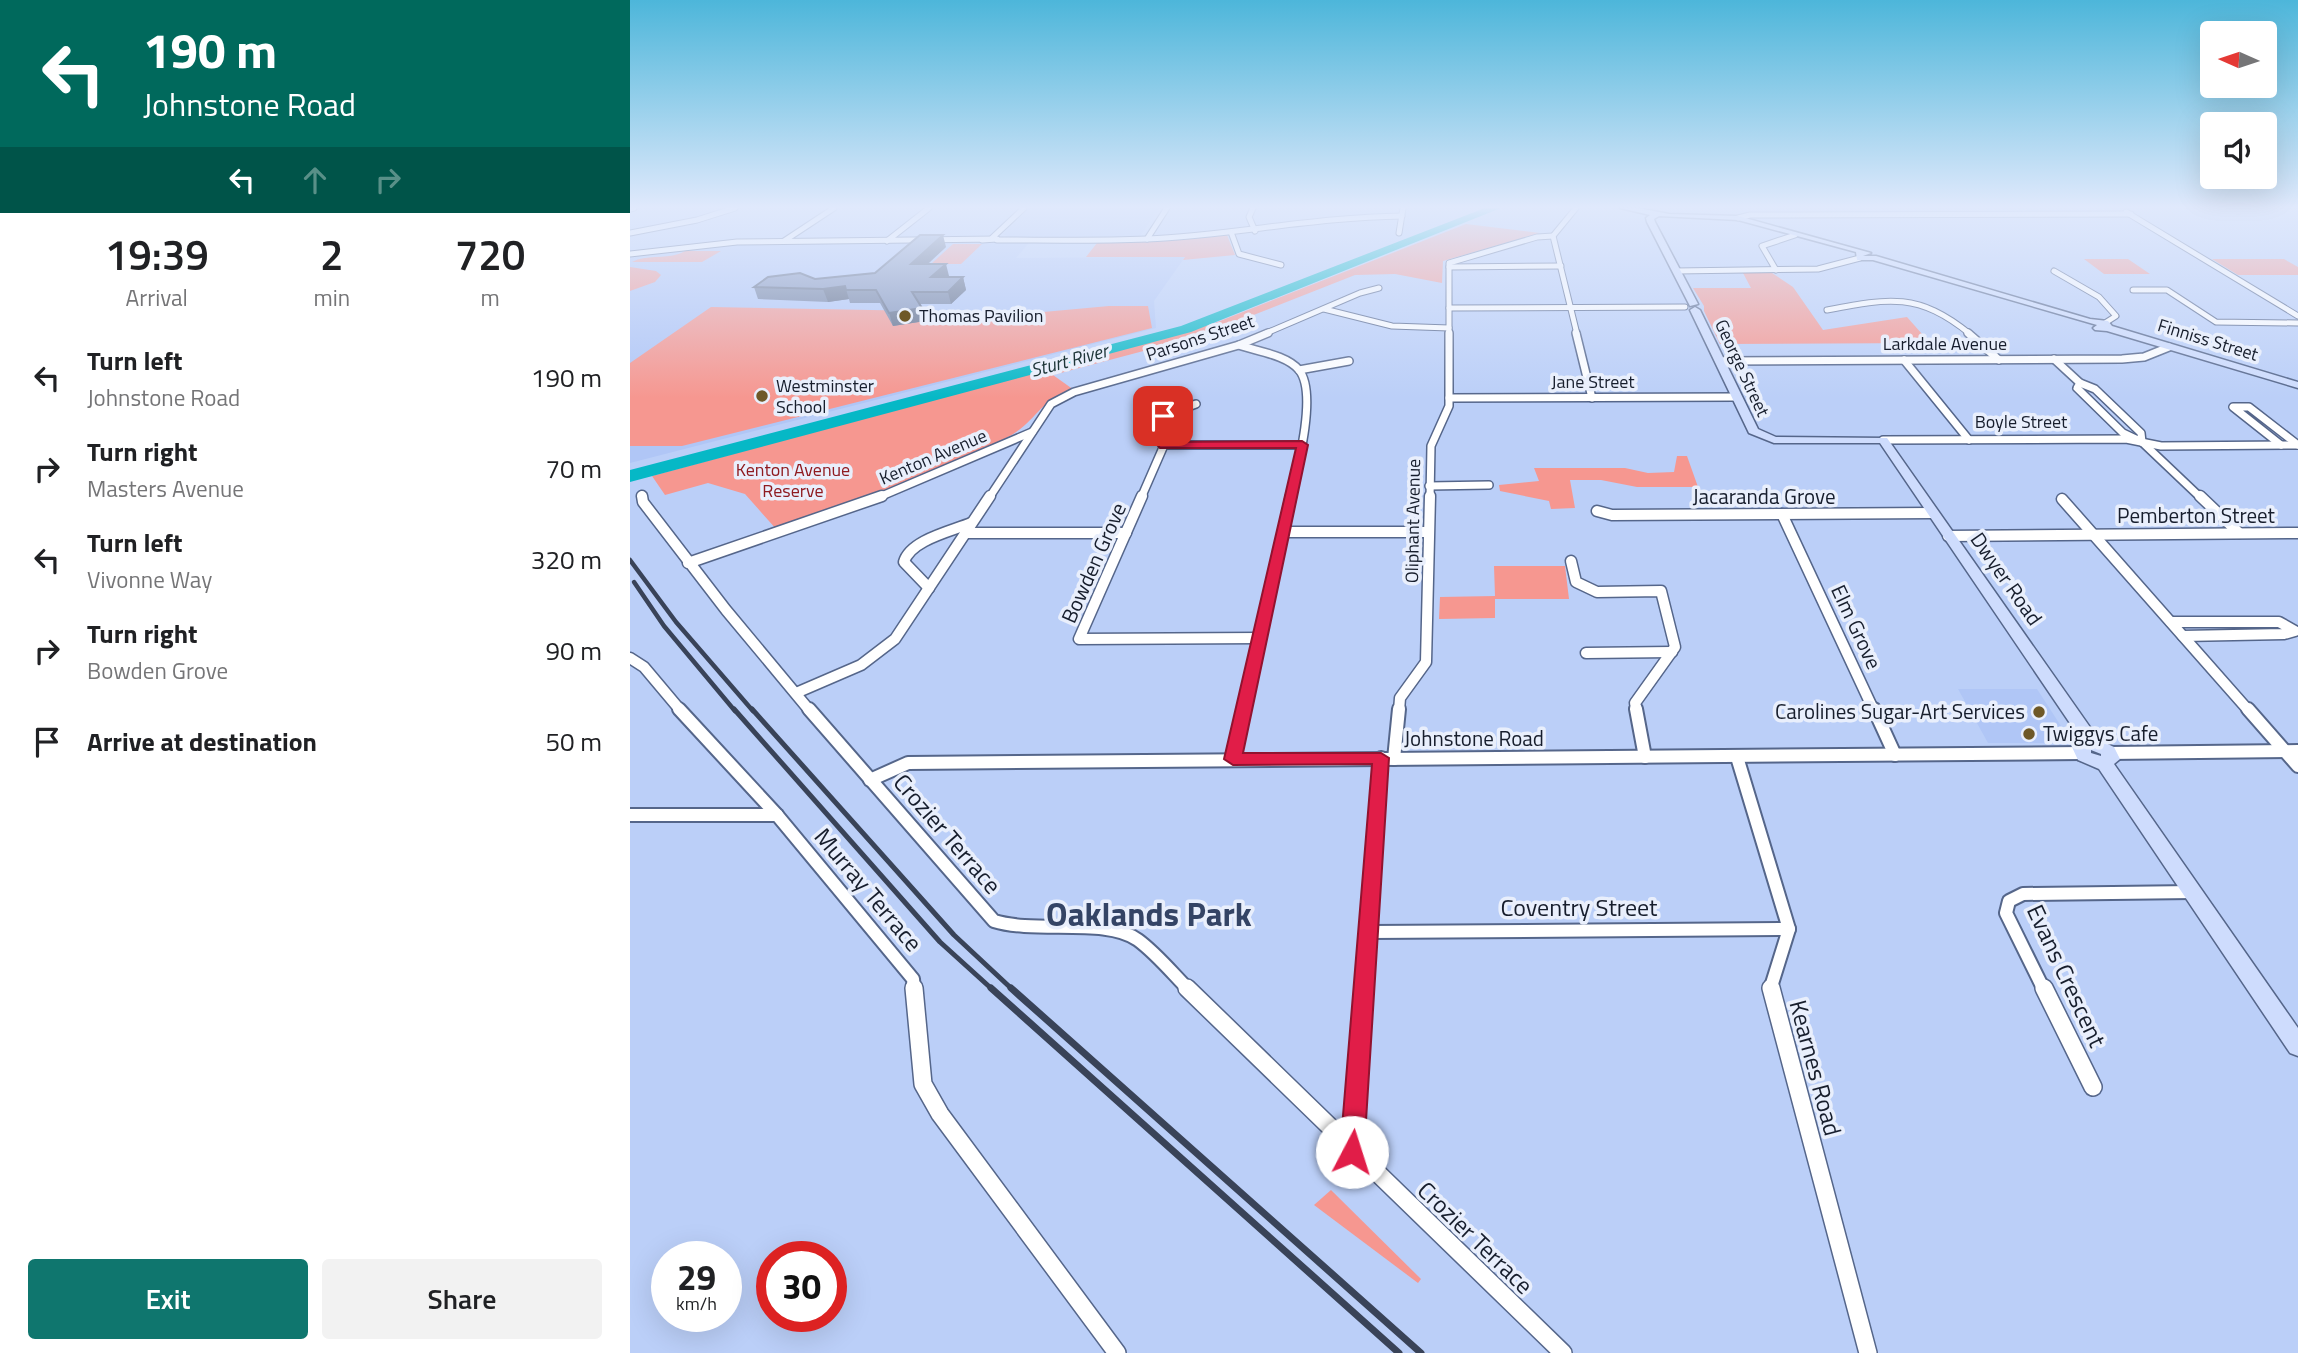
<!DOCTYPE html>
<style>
body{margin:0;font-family:"Titillium Web",sans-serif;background:#f2f2f2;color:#202124;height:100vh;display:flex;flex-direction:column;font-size:26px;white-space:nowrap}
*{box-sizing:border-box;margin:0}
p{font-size:23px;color:#757577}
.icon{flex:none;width:38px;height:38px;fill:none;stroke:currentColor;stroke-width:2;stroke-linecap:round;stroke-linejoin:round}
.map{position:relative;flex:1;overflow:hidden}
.details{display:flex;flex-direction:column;background:#fff;width:630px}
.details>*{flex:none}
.top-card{background:#00695c;color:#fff;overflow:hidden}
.needle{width:46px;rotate:273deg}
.controls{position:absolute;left:1570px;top:21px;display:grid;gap:14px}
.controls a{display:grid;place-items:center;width:77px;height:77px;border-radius:7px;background:#fff;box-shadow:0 7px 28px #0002;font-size:35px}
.speed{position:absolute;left:21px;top:1241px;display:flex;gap:14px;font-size:35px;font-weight:700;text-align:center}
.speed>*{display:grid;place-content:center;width:91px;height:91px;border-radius:50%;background:#fff;box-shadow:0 7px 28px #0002;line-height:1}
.speed small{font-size:18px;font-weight:400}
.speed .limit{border:10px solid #d22;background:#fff;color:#111}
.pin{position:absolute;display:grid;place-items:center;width:60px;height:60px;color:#fff;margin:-30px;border-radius:14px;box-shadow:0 4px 10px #0006}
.me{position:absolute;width:77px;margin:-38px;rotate:5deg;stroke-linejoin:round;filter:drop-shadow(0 0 5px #0008)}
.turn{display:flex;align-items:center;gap:24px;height:147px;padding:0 28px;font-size:32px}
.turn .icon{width:91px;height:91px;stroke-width:2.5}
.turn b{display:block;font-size:49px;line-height:60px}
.lanes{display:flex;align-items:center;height:66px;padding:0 28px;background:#0003;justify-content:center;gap:35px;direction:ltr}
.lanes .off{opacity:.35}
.eta{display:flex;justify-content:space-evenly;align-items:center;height:119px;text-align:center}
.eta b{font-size:42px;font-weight:600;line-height:49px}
.cta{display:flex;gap:14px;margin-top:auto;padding:14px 28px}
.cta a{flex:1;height:80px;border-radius:7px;background:#0f766e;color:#fff;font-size:28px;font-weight:600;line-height:80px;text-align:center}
.cta a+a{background:#f2f2f2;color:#202124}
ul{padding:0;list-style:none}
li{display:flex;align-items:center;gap:21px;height:91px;padding:0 28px}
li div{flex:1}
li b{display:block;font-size:26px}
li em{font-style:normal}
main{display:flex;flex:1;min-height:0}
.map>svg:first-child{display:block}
</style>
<main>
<section class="details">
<div class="top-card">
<div class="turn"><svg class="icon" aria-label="left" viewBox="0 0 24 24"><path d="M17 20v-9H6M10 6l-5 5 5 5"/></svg><div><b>190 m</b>Johnstone Road</div></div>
<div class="lanes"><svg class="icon" aria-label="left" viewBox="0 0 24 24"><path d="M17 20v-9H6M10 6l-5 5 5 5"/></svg><svg class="icon off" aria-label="ahead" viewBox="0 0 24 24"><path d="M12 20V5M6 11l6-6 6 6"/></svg><svg class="icon off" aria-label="right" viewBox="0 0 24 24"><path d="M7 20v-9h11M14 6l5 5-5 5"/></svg></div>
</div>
<div class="eta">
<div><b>19:39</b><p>Arrival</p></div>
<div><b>2</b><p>min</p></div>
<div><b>720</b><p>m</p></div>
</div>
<ul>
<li><svg class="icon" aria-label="left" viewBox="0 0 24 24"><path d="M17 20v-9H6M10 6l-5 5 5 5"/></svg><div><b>Turn left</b><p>Johnstone Road</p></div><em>190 m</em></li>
<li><svg class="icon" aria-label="right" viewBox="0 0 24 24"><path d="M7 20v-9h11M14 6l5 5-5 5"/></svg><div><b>Turn right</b><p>Masters Avenue</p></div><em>70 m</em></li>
<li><svg class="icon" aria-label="left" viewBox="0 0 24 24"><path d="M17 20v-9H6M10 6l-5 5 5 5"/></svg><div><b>Turn left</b><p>Vivonne Way</p></div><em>320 m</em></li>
<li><svg class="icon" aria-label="right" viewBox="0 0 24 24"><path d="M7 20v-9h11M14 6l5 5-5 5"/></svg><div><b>Turn right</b><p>Bowden Grove</p></div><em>90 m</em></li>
<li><svg class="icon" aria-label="arrive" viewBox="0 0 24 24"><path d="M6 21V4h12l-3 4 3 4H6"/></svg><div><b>Arrive at destination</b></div><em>50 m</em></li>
</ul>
<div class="cta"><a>Exit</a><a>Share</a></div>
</section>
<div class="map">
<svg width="1668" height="1353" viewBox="0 0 1668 1353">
<rect width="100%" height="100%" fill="#bbcff8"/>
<g fill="#b0c6f6">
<path d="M399,208H529L510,236L381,237L373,234Z"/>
<path d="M154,243H399L386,258L555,257L524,301L526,328L0,463V258L80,246Z"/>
<path d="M1328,689H1407L1442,743H1358Z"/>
</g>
<g fill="#f69790">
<path d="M836,224L910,233L813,261L812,283L765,274L725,275L570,336L423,375L444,390C406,401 409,421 376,438C302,475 225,503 147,530L115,494L78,483L35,495L22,476L585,323Z"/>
<path d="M597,235L605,255L553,260L555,257H456L467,243Z"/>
<path d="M323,244H352L331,264H301Z"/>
<path d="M55,251H91L72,262H2C19,253 38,261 55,251Z"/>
<path d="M1454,259H1498L1520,274H1474Z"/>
<path d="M1582,259H1654L1668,267V275H1608Z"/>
<path d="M0,267L26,271L31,275L25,282L0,291Z"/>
<path d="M1113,273H1142L1163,287L1193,330L1277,317L1300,343L1090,344L1074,311V306L1063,288H1121Z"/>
<path d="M479,306H518L522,328L52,446H0V363L81,307L296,311L290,316L347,318Z"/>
<path d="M1047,456H1057L1068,487H1007L971,480H940L945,508L921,509L919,501L870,491L869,485L909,481L904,468H995L1018,473L1044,472Z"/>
<path d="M864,566H935L939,599H865V618L809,619L810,597L865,596Z"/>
<path d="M701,1190L791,1279L788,1283L684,1205Z"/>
</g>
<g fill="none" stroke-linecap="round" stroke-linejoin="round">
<path fill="#06b8c6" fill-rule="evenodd" d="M855,208H871L561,332L0,482V470L551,326Z"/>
<g stroke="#55668a" stroke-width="7">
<g id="street-far4">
<path d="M623,208L619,217L625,231"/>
<path d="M946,208L923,236L947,334"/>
<path d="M0,209L4,208"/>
<path d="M1496,212L1668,316"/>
<path d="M1108,218L1120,215L1501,214"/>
<path d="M601,232L609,254L651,265"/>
<path d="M0,233L67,220L105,208"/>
<path d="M769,233L773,208"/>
<path d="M362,238L394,208"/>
<path d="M517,239L537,208"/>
<path d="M367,240C417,240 467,241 517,239C602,235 686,217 772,216"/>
<path d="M154,241L204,208"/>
<path d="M257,241L299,208"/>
<path d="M0,254L107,242L367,239L352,240"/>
<path d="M819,267L931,266"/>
<path d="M1146,270L1132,246L1165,235"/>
<path d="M1046,271L1188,269L1230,258"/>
<path d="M1424,271L1469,297L1486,316L1475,323"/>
<path d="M1503,290H1537L1586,322L1668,323"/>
<path d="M819,308L1055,307"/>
<path d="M694,309L762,326L819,328"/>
<path d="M1197,310C1259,298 1288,292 1340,334"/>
<path d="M634,334L730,293L749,288"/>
<path d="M819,334V263L907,237L923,236"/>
</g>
</g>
<g stroke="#55668a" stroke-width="10">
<g id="street-far3">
<path d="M946,333L962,398"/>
<path d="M1338,333L1369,360"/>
<path d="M609,345C626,351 657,355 669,370C688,393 667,470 660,498"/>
<path d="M1424,359L1450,383L1465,389L1511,433L1512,442"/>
<path d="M1274,360L1339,440"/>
<path d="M1090,361L1492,359L1514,357L1539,347"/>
<path d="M669,370L719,361"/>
<path d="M1450,383L1447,388L1493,433L1512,442L1571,498"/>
<path d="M819,398L1107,397"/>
<path d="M1253,440L1496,439L1531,446L1668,445"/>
<path d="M535,445H672"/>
<path d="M1651,445L1603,407H1619L1668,445"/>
<path d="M799,486L859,485"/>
<path d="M12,495V498"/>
<path d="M247,498L402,432"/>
<path d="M359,498L421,404L444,392L609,345L638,333"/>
<path d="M511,498L535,443L521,433L522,425L533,416L566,404"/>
<path d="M800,498L801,446L819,406V333"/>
</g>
</g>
<g stroke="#55668a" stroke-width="13">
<g id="street-far2">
<path d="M12,496L13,502L96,610L180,711"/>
<path d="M512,496L449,639L631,638"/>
<path d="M1570,496L1609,533"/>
<path d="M1432,499L1619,711"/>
<path d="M967,511L982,515L1302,513"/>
<path d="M1152,514L1244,711"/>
<path d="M654,532H798"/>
<path d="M335,533H496"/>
<path d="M1318,536L1668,533"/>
<path d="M941,561L946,582L967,592L1031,591L1045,647L1005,703L1007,711"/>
<path d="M58,563L252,496"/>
<path d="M299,588L274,562C280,540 322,531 341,523"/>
<path d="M1541,622H1649L1665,631L1654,634L1553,636"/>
<path d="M956,653L1042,652"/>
<path d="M0,658L14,667L51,711"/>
<path d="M166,693L231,665L265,639L360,496"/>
<path d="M614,711L661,496"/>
<path d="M769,711L770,698L796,662L800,496"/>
</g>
</g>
<g stroke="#55668a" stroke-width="16">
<g id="street-far1">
<path d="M49,709L147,815L283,979L284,990"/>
<path d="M179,709L364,921C406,934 477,917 508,940C527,954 543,974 559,990"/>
<path d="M1006,709L1015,757"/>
<path d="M1244,709L1265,755"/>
<path d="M1618,709L1668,766"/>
<path d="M1480,753L1668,751"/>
<path d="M1107,757L1159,929L1140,990"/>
<path d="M603,759L614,709"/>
<path d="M764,759L769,709"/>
<path d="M240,780L278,763L1451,753"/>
<path d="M0,815H147"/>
<path d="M740,932L1159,929"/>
<path d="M734,990L751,758"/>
<path d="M1414,990L1376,913L1379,901L1393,894L1563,892"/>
</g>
</g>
<g stroke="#55668a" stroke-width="20">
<g id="street">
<path d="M284,988L293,1084L310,1114L487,1353"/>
<path d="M557,988L933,1353"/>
<path d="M1141,988L1238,1353"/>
<path d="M1414,988L1463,1087"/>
<path d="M722,1152L734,988"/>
</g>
</g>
<g stroke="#55668a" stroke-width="3">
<g id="secondary">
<path d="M990,208H1008L1039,214L1108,216L1241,253L1233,256H1246L1460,319L1478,321L1482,326L1668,382V388L1477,331L1465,330L1463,328L1467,325L1243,260H1227L1226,252L1108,220L1029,216L1024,219L1025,222L1068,304L1060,306L1017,222L1016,218L1020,215Z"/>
<path d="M1065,307L1070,310L1128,429L1146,437L1257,438L1469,740L1484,747L1490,759L1484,764L1668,1028V1056L1660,1053L1469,769L1448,760L1442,747L1445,743L1452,741L1250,443H1144L1119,433L1060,310ZM1461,750L1471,754V756L1461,753Z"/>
</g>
</g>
<use href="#street-far4" stroke="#fff" stroke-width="5"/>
<use href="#street-far3" stroke="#fff" stroke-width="7"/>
<use href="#street-far2" stroke="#fff" stroke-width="10"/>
<use href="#street-far1" stroke="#fff" stroke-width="12"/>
<use href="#street" stroke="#fff" stroke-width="17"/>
<use href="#secondary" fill="#cedcfd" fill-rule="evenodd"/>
<g stroke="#394358" stroke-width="4.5">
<path d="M0,560L46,622L123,711"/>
<path d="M4,582L34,626L105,711"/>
</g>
<g stroke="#394358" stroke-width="5">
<path d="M104,709L310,942L363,990"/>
<path d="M122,709L324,935L383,990"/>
</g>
<g stroke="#394358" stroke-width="7">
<path d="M361,988L769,1353"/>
<path d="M381,988L791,1353"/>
</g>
</g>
<path fill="#6c7c9d" d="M316,247L298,264L319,276L317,277H333L336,290L321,304H290L295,321L263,326L250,303H220L219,299L198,302L128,299L124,287L245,273Z"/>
<g fill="#586580">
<path d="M313,235L316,247L284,276L281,264Z"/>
<path d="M316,264L319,276L304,290L301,277Z"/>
<path d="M333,277L336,290L321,304L318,292Z"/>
<path d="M215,286L219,299L198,302L193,289Z"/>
<path d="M292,308L295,321L263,326L259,313Z"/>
</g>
<path fill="#7e90b7" stroke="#586580" stroke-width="2" d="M290,235H313L281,264H316L301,277H333L318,292H282L292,308L259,313L246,290H216L215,286L193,289L124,287L138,277L170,273L185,279L245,273Z"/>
<linearGradient id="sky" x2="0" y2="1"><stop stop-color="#4db6da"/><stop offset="0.52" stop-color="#e0e9fc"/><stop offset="1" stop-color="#e0e9fc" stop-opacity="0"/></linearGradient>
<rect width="1668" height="398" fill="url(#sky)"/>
<path fill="#e11d48" stroke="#92132f" stroke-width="2" d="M529,413L538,416L526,430L538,442L672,441L678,445L613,753H751L759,758L734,1152L731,1160L722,1163L713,1160L710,1152L742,764L603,765L594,759L666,448H530L514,431L520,420Z"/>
<g fill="#6e5827" stroke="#e9effc" stroke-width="2.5">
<circle cx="275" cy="316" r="7"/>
<circle cx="132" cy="396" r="7"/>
<circle cx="1409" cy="712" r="7"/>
<circle cx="1399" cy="734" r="7"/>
</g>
<g text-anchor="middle" stroke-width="7" stroke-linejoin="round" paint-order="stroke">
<g font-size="18" fill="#171e2d" stroke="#e9effc" text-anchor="start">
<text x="289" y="322">Thomas Pavilion</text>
<text x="146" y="392">Westminster<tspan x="146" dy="21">School</tspan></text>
</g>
<g font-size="18" fill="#171e2d" stroke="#e9effc">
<text transform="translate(570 338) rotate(-18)" y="6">Parsons Street</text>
<text transform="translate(1578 340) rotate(17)" y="6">Finniss Street</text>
<text x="1315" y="350">Larkdale Avenue</text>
<text transform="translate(1112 368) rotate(65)" y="6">George Street</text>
<text x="963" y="388">Jane Street</text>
<text x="1391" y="428">Boyle Street</text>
<text transform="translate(303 457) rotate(-23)" y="6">Kenton Avenue</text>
<text transform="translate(783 521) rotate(-89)" y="6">Oliphant Avenue</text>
</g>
<g font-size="18" fill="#8f1b20" stroke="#e9effc">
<text x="163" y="476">Kenton Avenue<tspan x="163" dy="21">Reserve</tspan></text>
</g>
<g font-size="19" font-style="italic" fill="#1d3538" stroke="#e9effc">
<text transform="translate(439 360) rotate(-15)" y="7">Sturt River</text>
</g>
<g font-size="21" fill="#171e2d" stroke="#e9effc">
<text x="1134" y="504">Jacaranda Grove</text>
<text x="1566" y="523">Pemberton Street</text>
<text transform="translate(464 563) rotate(-66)" y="7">Bowden Grove</text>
<text transform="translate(1376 579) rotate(55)" y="7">Dwyer Road</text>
<text transform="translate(1226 627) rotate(65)" y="7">Elm Grove</text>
<text x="844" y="746">Johnstone Road</text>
</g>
<g font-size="21" fill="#171e2d" stroke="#e9effc" text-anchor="end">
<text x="1395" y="719">Carolines Sugar-Art Services</text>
<text x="1413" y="741" text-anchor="start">Twiggys Cafe</text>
</g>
<g font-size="24" fill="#171e2d" stroke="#e9effc">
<text transform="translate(317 834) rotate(49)" y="8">Crozier Terrace</text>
<text transform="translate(238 890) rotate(50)" y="8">Murray Terrace</text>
<text x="949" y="916">Coventry Street</text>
<text transform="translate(1436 976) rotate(65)" y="8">Evans Crescent</text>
<text transform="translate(1185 1068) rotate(75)" y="8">Kearnes Road</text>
<text transform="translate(845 1238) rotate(44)" y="8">Crozier Terrace</text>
</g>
<g font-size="33" font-weight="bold" fill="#344465" stroke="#e9effc">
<text x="519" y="926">Oaklands Park</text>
</g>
</g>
</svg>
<div class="controls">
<a><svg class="needle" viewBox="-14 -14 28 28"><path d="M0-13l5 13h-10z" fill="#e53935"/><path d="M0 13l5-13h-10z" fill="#757577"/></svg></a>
<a><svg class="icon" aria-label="sound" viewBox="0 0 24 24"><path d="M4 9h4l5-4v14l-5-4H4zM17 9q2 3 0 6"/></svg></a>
</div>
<div class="speed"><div>29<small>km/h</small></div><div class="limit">30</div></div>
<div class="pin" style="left:533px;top:416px;background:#d93025"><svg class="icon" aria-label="arrive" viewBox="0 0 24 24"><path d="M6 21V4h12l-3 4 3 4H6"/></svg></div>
<svg class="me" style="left:722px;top:1152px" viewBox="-20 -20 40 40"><circle r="19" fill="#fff"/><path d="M0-13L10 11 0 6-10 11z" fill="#e11d48"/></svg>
</div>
</main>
